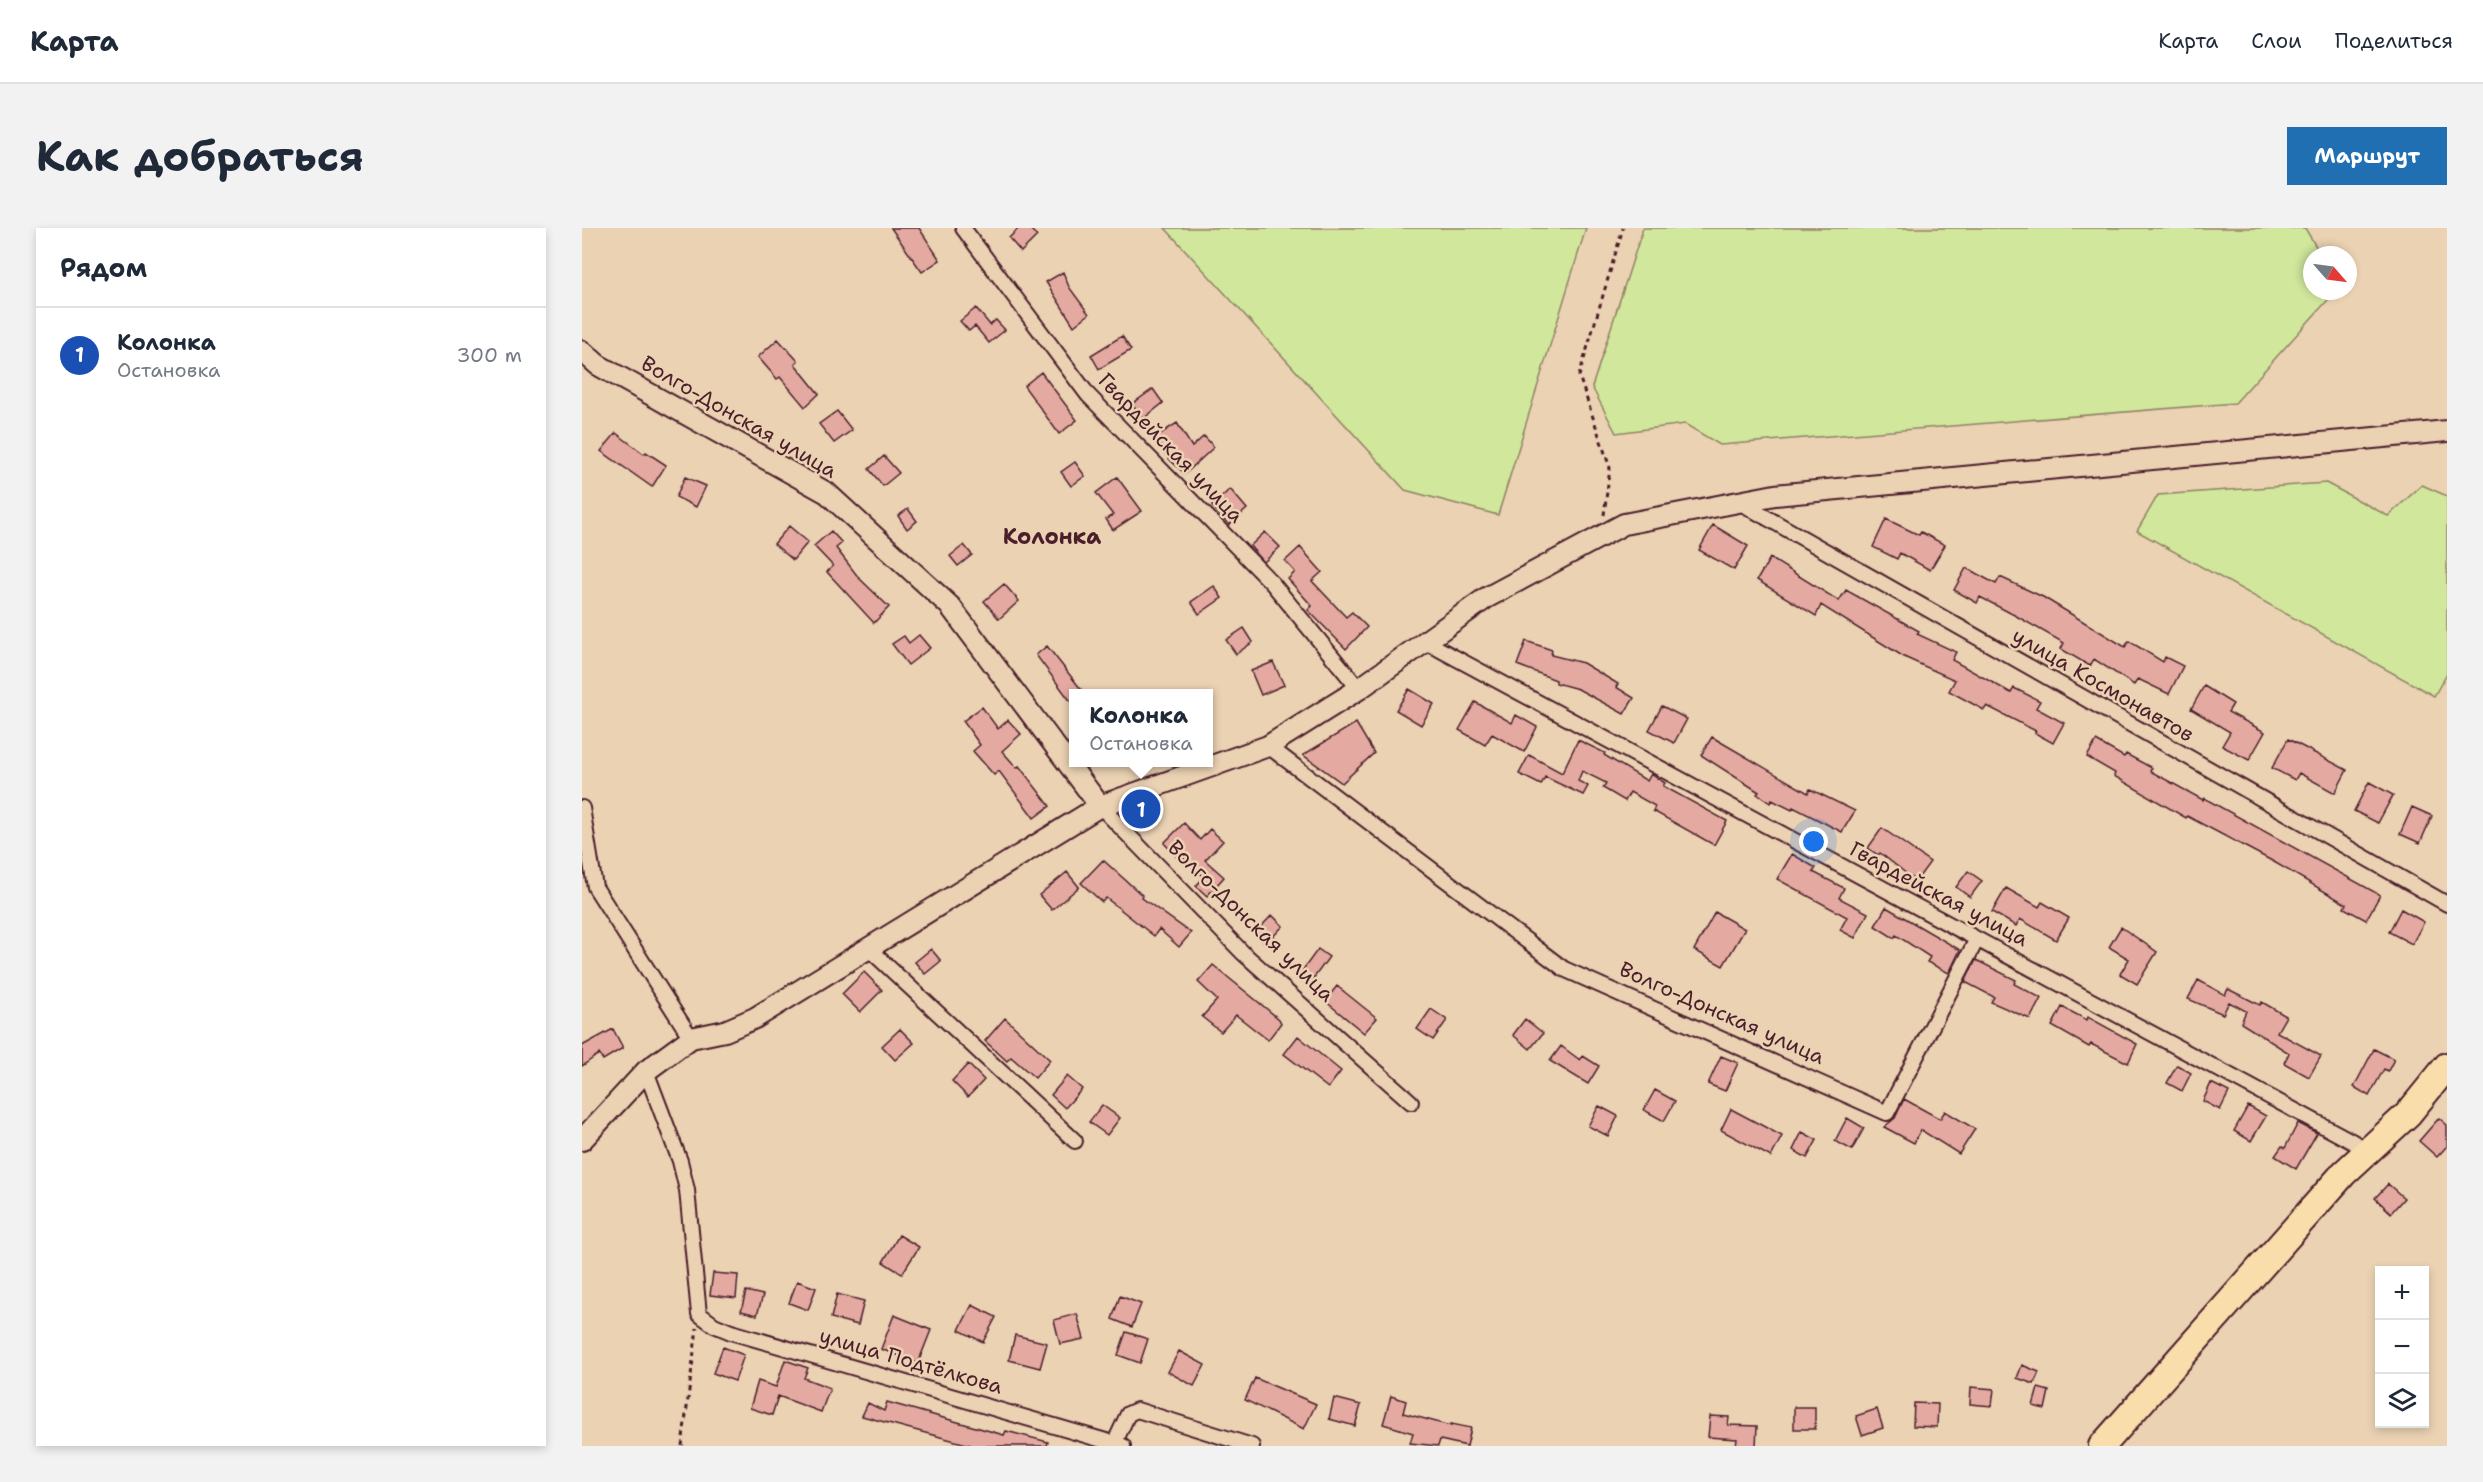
<!DOCTYPE html>
<html lang="ru">
<head>
<meta charset="utf-8">
<style>
  :root { --surface:#fff; --page:#f2f2f3; --text:#1f2937; --muted:#747a83; --line:#e0e1e3; --accent:#1f6fb2 }
  body { margin:0; font-family:"Shantell Sans",sans-serif; background:var(--page); color:var(--text) }
  .controls { position:absolute; right:18px; bottom:18px; display:grid; overflow:hidden; border-radius:0px; box-shadow:0 3px 9px #0003 }
  .controls button { width:54px; height:54px; display:grid; place-items:center; padding:0; border:0; border-bottom:2px solid var(--line); background:var(--surface); color:var(--text); font:30px sans-serif }
  .compass { position:absolute; left:1721px; top:18px; width:54px; height:54px; border-radius:50%; background:var(--surface); box-shadow:0 3px 9px #0003; rotate:118deg }
  .you { position:absolute; left:1232px; top:614px; width:21px; height:21px; margin:-15px; border:4px solid #fff; border-radius:50%; background:#1a73e8; box-shadow:0 0 0 9px #1a73e833 }
  .badge { display:grid; place-items:center; width:39px; height:39px; border-radius:50%; background:var(--accent); color:#fff; font-size:20px; font-weight:700 }
  .pin { position:absolute; translate:-50% -50%; border:3px solid #fff; box-shadow:0 2px 6px #0006 }
  .popup { position:absolute; left:487px; top:461px; width:144px; height:78px; box-sizing:border-box; display:grid; place-content:center; border-radius:0px; background:var(--surface); filter:drop-shadow(0 2px 4px #0005); font-size:20px; white-space:nowrap; color:var(--muted) }
  .popup b { font-size:22px; color:var(--text) }
  .popup::after { content:''; position:absolute; left:50%; top:100%; margin-left:-12px; border:12px solid transparent; border-top-color:var(--surface) }
  .list { margin:0; padding:0; list-style:none }
  h2 { display:flex; justify-content:space-between; align-items:center; height:78px; margin:0; padding:0 24px; font-size:26px }
  h2 small { font-size:20px; font-weight:400; color:var(--muted) }
  .list li { display:grid; grid-template-columns:39px 1fr auto; gap:18px; align-items:center; box-sizing:border-box; height:96px; padding:0 24px; border-top:2px solid var(--line) }
  .list b { display:block; font-size:22px; white-space:nowrap }
  .list p { margin:0; font-size:20px; white-space:nowrap; color:var(--muted) }
  .list em { font-size:20px; font-style:normal; color:var(--muted) }
  .icon { flex:none; width:33px; height:33px; fill:none; stroke:currentColor; stroke-width:2; stroke-linecap:round; stroke-linejoin:round }
  .map { position:relative; flex:none; width:1865px; height:1218px; overflow:hidden; border-radius:0px }
  header { display:flex; align-items:center; gap:36px; box-sizing:border-box; height:84px; padding:0 30px; background:var(--surface); border-bottom:2px solid var(--line) }
  header strong { font-size:28px }
  nav { display:flex; gap:33px; margin-inline-start:auto; font-size:21px }
  .intro { display:flex; align-items:center; justify-content:space-between; box-sizing:border-box; height:144px; padding:0 36px }
  h1 { margin:0; font-size:42px }
  .button { padding:15px 27px; border-radius:0px; background:var(--accent); color:#fff; font-size:21px; font-weight:700 }
  main { display:flex; gap:36px; padding:0 36px }
  aside { flex:1; background:var(--surface); border-radius:0px; box-shadow:0 3px 9px #0003 }
  .map>svg:first-child { display:block }
  .green { fill:#d1e79c; stroke:#8e8364; stroke-width:1.5 }
  .building { fill:#e4aaa2; stroke:#4a1f2b; stroke-width:1.5 }
  .lines { fill:none; stroke-linecap:round; stroke-linejoin:round }
  .street-casing { stroke:#4a1f2b; stroke-width:18 }
  .secondary-casing { stroke:#4a1f2b; stroke-width:24 }
  .highway-casing { stroke:#4a1f2b; stroke-width:30 }
  .path { stroke:#4a1f2b; stroke-width:3; stroke-dasharray:4.5 4.5; stroke-linecap:butt }
  .street { stroke:#ebd2b3; stroke-width:14 }
  .secondary { stroke:#ebd2b3; stroke-width:20 }
  .highway { stroke:#f9deab; stroke-width:26 }
  .labels { text-anchor:middle; stroke-width:5; stroke-linejoin:round; paint-order:stroke }
  .street-label { font-size:21px; fill:#4a1f2b; stroke:#ebd2b3 }
  .neighbourhood-label { font-size:22px; font-weight:bold; fill:#4a1f2b; stroke:#ebd2b3 }
</style>
</head>
<body>
<header>
<strong>Карта</strong>
<nav><a>Карта</a><a>Слои</a><a>Поделиться</a></nav>
</header>
<div class="intro"><h1>Как добраться</h1><a class="button">Маршрут</a></div>
<main>
<aside>
<h2>Рядом<small></small></h2>
<ul class="list">
<li><span class="badge" style="background:#1a4fb4">1</span><div><b>Колонка</b><p>Остановка</p></div><em>300 m</em></li>
</ul>
</aside>
<div class="map">
<svg width="1865" height="1218" viewBox="0 0 1865 1218">
  <rect width="100%" height="100%" fill="#ebd2b3"/>
  <filter id="ink" filterUnits="userSpaceOnUse"><feTurbulence type="fractalNoise" baseFrequency=".0167" numOctaves="2"/><feDisplacementMap in="SourceGraphic" scale="12" xChannelSelector="R" yChannelSelector="G"/><feConvolveMatrix kernelMatrix="1 2 1 2 8 2 1 2 1" color-interpolation-filters="sRGB"/></filter>
  <g filter="url(#ink)">
    <path class="green" d="M583,0H1004L916,287L823,262Z
      M1061,0H1723L1739,27H1730V63H1754L1653,175L1138,217L1103,196L1034,205L1010,159Z
      M1744,255L1806,288L1840,257L1865,268V445L1852,468L1555,303L1576,267Z"/>
    <path class="building" d="M309,0H337L358,32L340,44Z
      M437,0H447L455,8L439,24L427,10Z
      M481,44L487,59L507,86L492,98L464,54Z
      M394,80L408,97L414,92L423,102L407,115L393,98L387,103L378,93Z
      M540,108L549,122L517,141L509,127Z
      M196,111L216,133L213,136L237,166L223,179L198,149L195,151L176,129Z
      M459,144L495,192L477,206L442,158Z
      M571,161L581,175L561,191L550,176Z
      M255,183L270,202L252,215L237,196Z
      M595,195L610,219L622,208L632,219L603,246L586,230L575,212V208Z
      M34,205L62,226L64,224L84,237L70,259L19,223Z
      M302,228L317,245L301,258L287,241Z
      M493,234L503,248L489,258L479,244Z
      M103,249L124,258L114,279L94,269Z
      M535,249L560,283L531,302L524,291L531,287L514,265Z
      M648,261L665,281L647,297L630,278Z
      M326,281L335,293L325,301L316,288Z
      M1304,291L1337,307L1339,304L1363,317L1348,342L1318,325L1315,331L1291,319Z
      M1131,297L1166,318L1152,342L1117,322Z
      M207,298L226,314L211,332L192,316Z
      M249,303L260,315L254,320L277,350L307,379L292,395L245,344L251,338L232,318Z
      M683,304L698,319L682,334L668,318Z
      M382,317L390,327L376,338L368,328Z
      M718,319L740,344L730,353L764,389L770,384L785,399L764,421L726,382L730,378L706,351L713,344L703,333Z
      M1188,330L1257,373L1264,362L1337,403L1335,406L1374,424L1370,432L1429,465L1432,460L1458,473L1454,480L1482,495L1471,515L1453,505L1454,503L1405,478L1402,482L1367,463L1373,452L1322,429L1239,377L1234,388L1175,352Z
      M1384,340L1414,356L1418,349L1461,369L1543,419L1547,413L1581,434L1583,429L1601,438L1587,466L1556,451L1552,457L1512,431L1508,438L1479,421L1482,415L1436,389L1398,369L1395,375L1372,362Z
      M422,356L437,373L417,391L402,373Z
      M632,358L640,370L617,386L609,374Z
      M662,400L671,414L654,426L644,412Z
      M337,407L348,420L326,437L310,416L322,408L327,415Z
      M944,413L970,422L969,427L1001,435L1036,456L1034,459L1052,470L1042,486L996,461L974,455V452L935,437Z
      M465,418L502,465H492V478L454,427Z
      M691,434L702,457L679,467L669,443Z
      M1622,458L1651,476L1646,484L1683,504L1667,532L1640,518L1648,504L1609,481Z
      M827,461L852,476L839,497L814,482Z
      M893,474L930,495L934,487L955,499L942,524L910,506L903,517L877,502Z
      M1080,478L1105,491L1092,515L1067,502Z
      M400,479L416,501L426,492L439,506L420,523L435,540L437,538L468,578L452,590L417,543L412,547L391,523L398,517L381,493Z
      M774,495L792,525L760,555L721,527Z
      M1130,509L1226,565L1228,561L1273,583L1260,604L1211,579L1210,582L1190,572L1188,575L1175,566L1177,564L1119,527Z
      M1706,511L1765,542L1753,565L1717,545L1713,552L1690,540Z
      M996,512L1023,525L1022,527L1065,553L1069,546L1083,555L1081,558L1145,593L1132,617L1071,583L1073,578L1048,564L1043,573L1021,560L1024,555L1000,543L996,553L1006,558L1001,567L963,549L959,557L937,546L947,527L980,545Z
      M1514,513L1542,529L1544,526L1570,540L1568,543L1621,572L1622,570L1798,667L1784,692L1762,680L1764,676L1692,634L1605,588L1604,590L1532,548L1533,545L1505,529Z
      M1787,554L1811,567L1796,595L1772,583Z
      M1830,579L1850,588L1838,615L1818,606Z
      M602,595L618,612L628,601L641,613L623,632L642,649L625,668L614,658L622,649L598,626L595,629L582,615Z
      M1300,600L1348,634L1334,653L1298,625L1296,627L1286,620Z
      M1210,626L1234,640L1231,644L1262,660L1257,670L1286,685L1273,710L1258,702L1265,689L1195,651Z
      M521,632L561,668L560,670L609,705L597,719L577,701L572,708L524,670L520,674L499,655Z
      M1386,643L1400,653L1388,669L1374,659Z
      M485,644L497,659L470,682L457,667Z
      M1424,660L1457,679L1460,674L1487,690L1474,712L1438,691L1434,698L1410,684Z
      M1304,679L1378,722L1367,745L1345,734L1348,729L1314,707L1312,710L1293,698Z
      M1819,681L1842,694L1830,716L1807,704Z
      M1133,684L1163,701L1141,738L1112,722Z
      M690,687L701,698L684,716L673,705Z
      M1539,699L1575,724L1555,756L1538,746L1547,731L1527,719Z
      M349,721L359,733L343,746L333,734Z
      M736,721L747,729L731,751L720,743Z
      M1394,732L1434,752L1432,756L1459,770L1448,791L1409,774L1412,769L1383,754Z
      M631,737L697,791L699,795L686,812L654,787L639,804L620,789L635,772L616,754Z
      M282,744L300,762L278,784L260,766Z
      M1616,752L1643,767L1646,761L1678,777L1680,774L1704,788L1695,804L1739,828L1727,849L1702,835L1707,825L1659,795L1664,783L1647,774L1641,786L1606,771Z
      M755,758L795,790L782,805L743,773Z
      M1480,779L1505,792L1506,789L1555,816L1546,835L1509,816L1507,819L1470,798Z
      M849,781L865,792L851,812L835,801Z
      M423,790L468,832L453,850L429,829L425,833L403,813Z
      M943,791L961,805L948,821L931,807Z
      M31,801L41,820L21,832L17,826L0,838V818Z
      M318,801L332,815L313,832L300,818Z
      M716,808L759,843L746,860L702,826Z
      M979,818L998,832L1001,828L1017,838L1006,856L968,833Z
      M1792,821L1812,831L1806,843L1802,841L1787,868L1772,859Z
      M1139,828L1156,835L1143,863L1126,856Z
      M386,836L402,852L386,869L370,853Z
      M1595,837L1609,845L1600,863L1585,855Z
      M485,848L500,861L483,880L469,867Z
      M1629,855L1647,864L1638,882L1621,873Z
      M1073,862L1093,873L1082,893L1062,882Z
      M1322,871L1358,891L1363,883L1393,901L1377,926L1339,902L1332,915L1302,899L1313,890Z
      M520,877L538,890L525,907L507,894Z
      M1017,878L1036,888L1026,908L1006,898Z
      M1666,878L1684,888L1669,913L1652,903Z
      M1149,881L1200,908L1189,929L1139,902Z
      M1265,890L1282,900L1270,922L1253,913Z
      M1857,890L1865,897V918L1855,929L1837,913Z
      M1716,895L1735,905L1714,941L1693,928L1700,918L1703,920Z
      M1220,904L1235,912L1225,930L1211,922Z
      M1806,956L1822,970L1809,985L1793,970Z
      M317,1007L337,1019L320,1046L301,1034Z
      M131,1045L156,1047L154,1070L128,1067Z
      M215,1053L234,1060L226,1082L207,1075Z
      M164,1063L181,1067L175,1087L159,1083Z
      M255,1066L282,1073L276,1097L249,1090Z
      M538,1068L559,1076L550,1099L530,1091Z
      M390,1077L414,1089L401,1114L377,1102Z
      M495,1086L502,1111L478,1116L472,1092Z
      M312,1087L349,1102L336,1135L299,1121Z
      M544,1104L566,1111L558,1135L536,1127Z
      M433,1107L465,1115L458,1140L427,1132Z
      M141,1119L162,1127L153,1153L131,1145Z
      M597,1123L623,1137L612,1158L586,1144Z
      M203,1132L226,1140L222,1150L248,1160L239,1184L196,1168L190,1187L168,1180L176,1153L194,1159Z
      M1440,1137L1457,1144L1452,1156L1435,1150Z
      M673,1150L734,1176L722,1201L663,1172Z
      M1389,1159L1412,1161L1410,1178L1388,1176Z
      M1456,1160L1467,1163L1463,1181L1451,1178Z
      M809,1168L824,1173L821,1185L869,1198V1196L889,1200L885,1218L858,1212L856,1218L828,1215L831,1205L801,1196Z
      M752,1170L779,1177L773,1198L747,1191Z
      M305,1174L422,1207L424,1203L466,1214L465,1218H392L280,1188L286,1175L302,1183Z
      M1332,1175L1356,1176L1355,1199L1331,1198Z
      M1212,1179H1233V1201H1212Z
      M1295,1181L1301,1200L1280,1207L1274,1188Z
      M1128,1188L1147,1189L1146,1197L1175,1198L1174,1218H1154L1155,1211L1126,1209Z"/>
    <g class="lines">
      <defs>
        <path id="street" d="M381,0L506,167L690,355L777,461
          M1157,274L1865,676
          M844,414L1786,922
          M686,518L982,741L1305,885L1395,711
          M518,578L661,725L829,874
          M0,580L13,659L109,810
          M287,721L493,913
          M64,843L98,933L105,962L117,1086L132,1097L149,1104L541,1218
          M533,1214L546,1186L555,1182L670,1218"/>
        <path id="secondary" d="M0,123L16,137L245,265L368,378L518,578
          M0,912L64,843L109,810L143,803L173,790L518,578L686,518L777,461L904,370L1042,296L1193,267L1865,203"/>
        <path id="highway" d="M1520,1218L1762,945L1826,886L1865,838"/>
      </defs>
      <use href="#street" class="street-casing"/>
      <use href="#secondary" class="secondary-casing"/>
      <use href="#highway" class="highway-casing"/>
      <path class="path" d="M1022,287L1028,240L997,148L1041,0
        M100,1218L115,1100"/>
      <use href="#street" class="street"/>
      <use href="#secondary" class="secondary"/>
      <use href="#highway" class="highway"/>
    </g>
  </g>
  <g class="labels">
    <g class="street-label">
      <text transform="translate(157 189) rotate(30)" y="7">Волго-Донская улица</text>
      <text transform="translate(589 220) rotate(46)" y="7">Гвардейская улица</text>
      <text transform="translate(1521 457) rotate(30)" y="7">улица Космонавтов</text>
      <text transform="translate(1357 666) rotate(28)" y="7">Гвардейская улица</text>
      <text transform="translate(669 693) rotate(44)" y="7">Волго-Донская улица</text>
      <text transform="translate(1140 785) rotate(24)" y="7">Волго-Донская улица</text>
      <text transform="translate(329 1133) rotate(16)" y="7">улица Подтёлкова</text>
    </g>
    <g class="neighbourhood-label">
      <text x="470" y="316">Колонка</text>
    </g>
  </g>
</svg>
<div class="controls">
<button>+</button>
<button>−</button>
<button><svg class="icon" aria-label="layers" viewBox="0 0 24 24"><path d="M12 4l9 5-9 5-9-5zM3 14l9 5 9-5"/></svg></button>
</div>
<svg class="compass" viewBox="-18 -18 36 36"><path d="M0-13l5 13h-10z" fill="#e53935"/><path d="M0 13l5-13h-10z" fill="#747a83"/></svg>
<div class="you"></div>
<div class="pin badge" style="left:559px;top:581px;background:#1a4fb4">1</div>
<div class="popup"><b>Колонка</b>Остановка</div>
</div>
</main>
</body>
</html>
